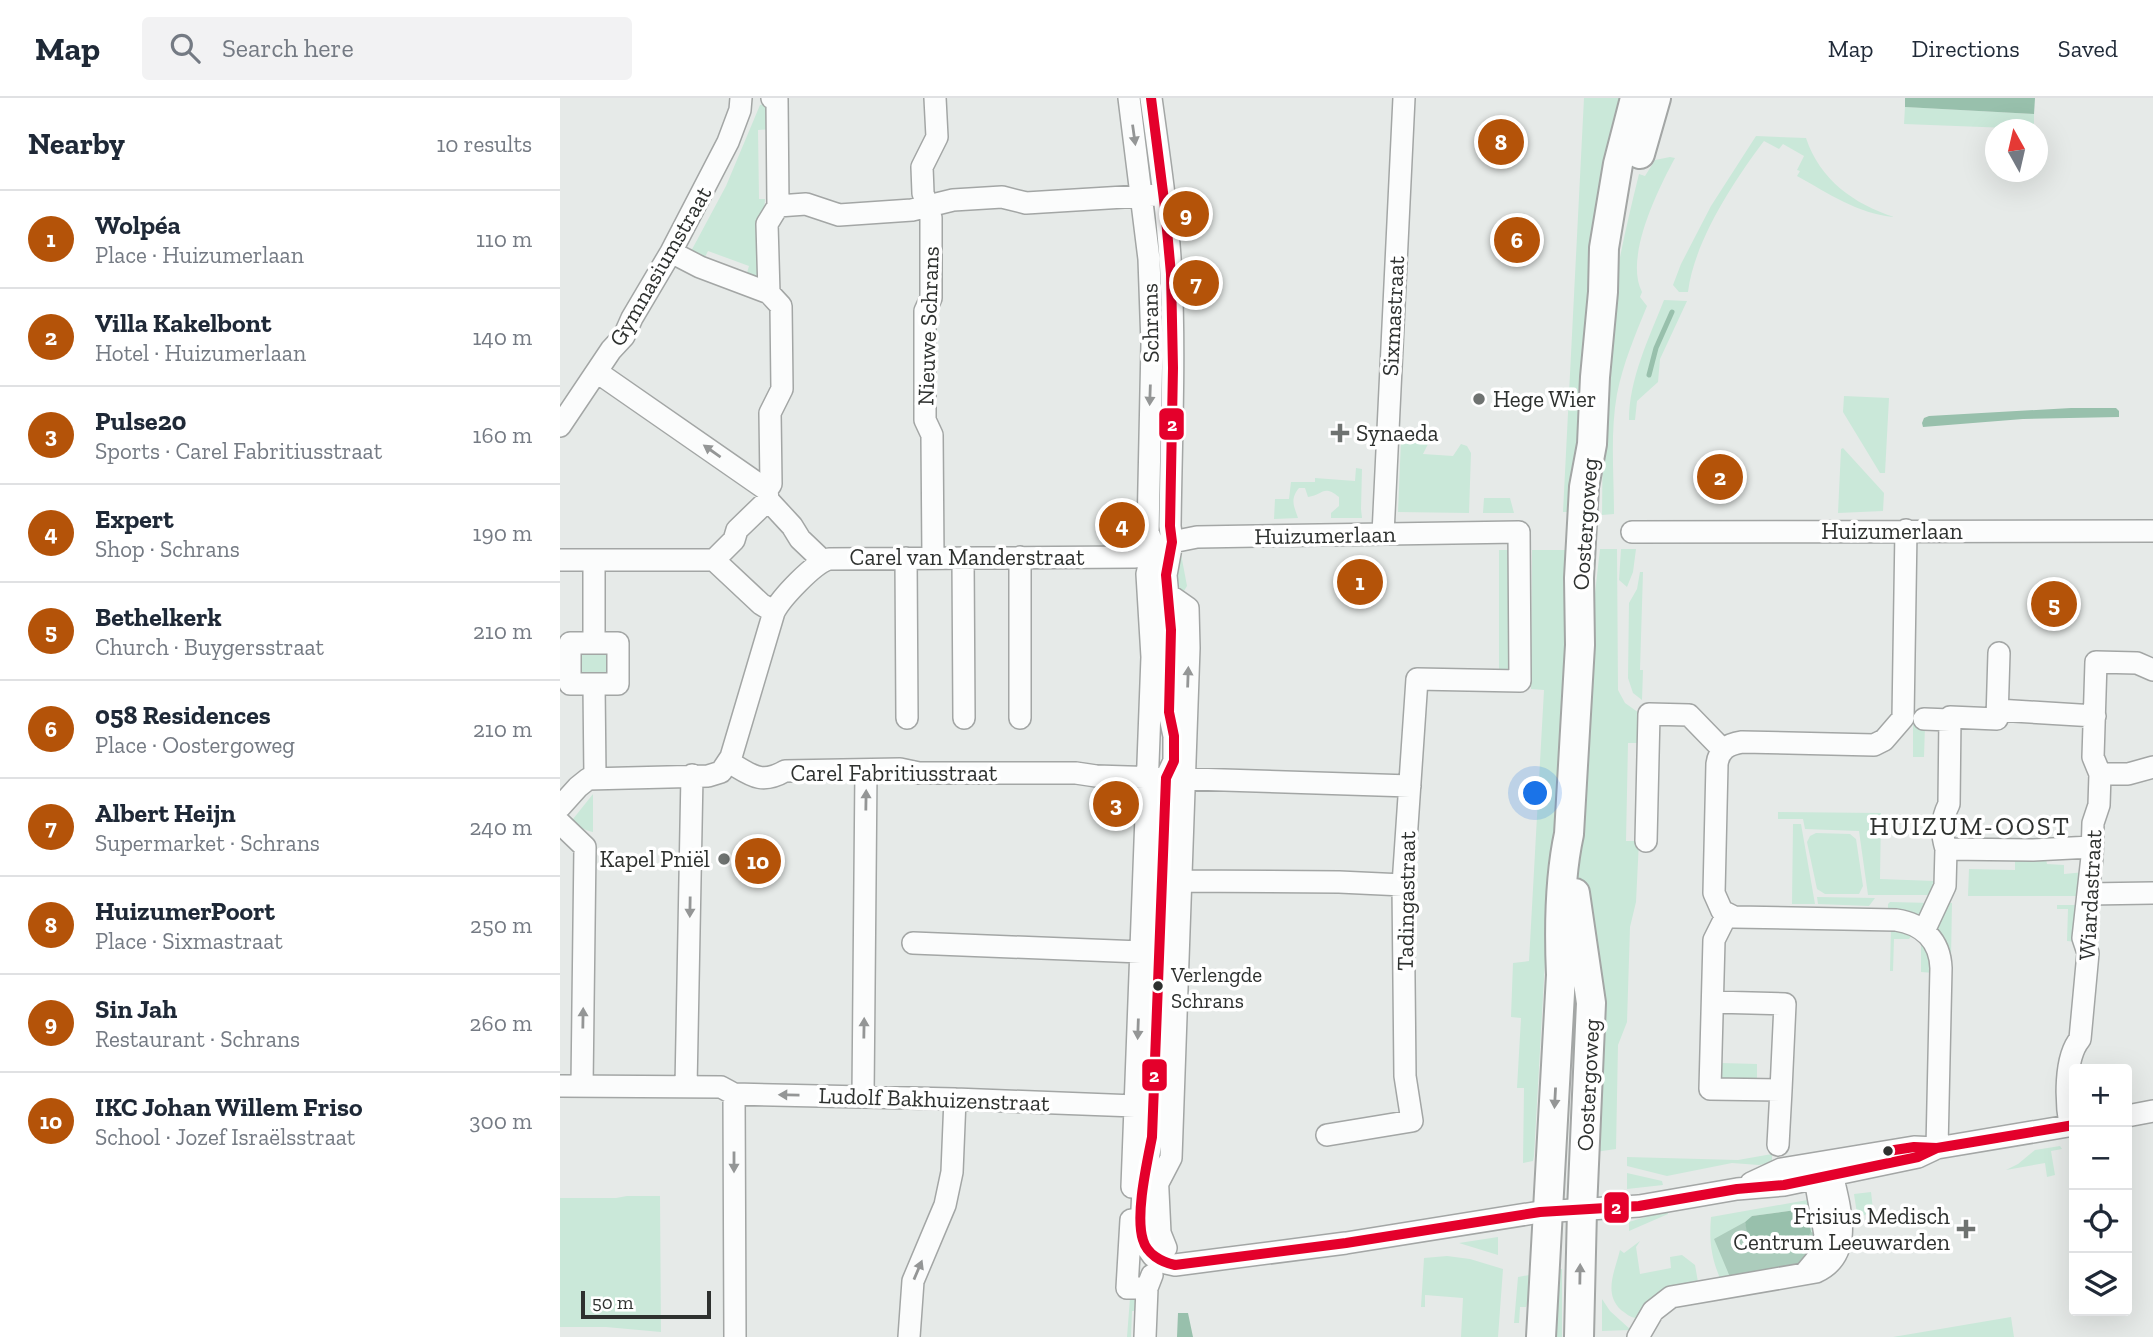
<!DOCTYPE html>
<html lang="en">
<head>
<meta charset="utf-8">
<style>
  :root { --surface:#fff; --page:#f2f2f3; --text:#1f2937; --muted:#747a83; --line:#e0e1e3; --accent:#b45309 }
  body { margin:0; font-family:"Zilla Slab",serif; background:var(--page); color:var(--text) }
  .controls { position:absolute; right:21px; bottom:21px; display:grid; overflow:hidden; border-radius:7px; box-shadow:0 7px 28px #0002 }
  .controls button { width:63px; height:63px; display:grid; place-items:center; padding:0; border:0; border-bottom:2px solid var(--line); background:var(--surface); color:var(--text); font:35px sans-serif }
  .compass { position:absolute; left:1425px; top:21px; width:63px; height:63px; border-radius:50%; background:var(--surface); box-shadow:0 7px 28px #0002; rotate:352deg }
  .scale { position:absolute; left:21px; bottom:18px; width:130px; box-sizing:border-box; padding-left:7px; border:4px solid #2e312f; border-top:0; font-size:19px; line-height:24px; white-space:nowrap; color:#2e312f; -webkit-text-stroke:5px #fff; paint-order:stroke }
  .you { position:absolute; left:976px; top:696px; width:24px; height:24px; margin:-18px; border:5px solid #fff; border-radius:50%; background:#1a73e8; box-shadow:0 0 0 10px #1a73e833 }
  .badge { display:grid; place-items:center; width:46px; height:46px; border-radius:50%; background:var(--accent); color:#fff; font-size:23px; font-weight:700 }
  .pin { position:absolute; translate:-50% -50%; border:4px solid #fff; box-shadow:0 2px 7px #0006 }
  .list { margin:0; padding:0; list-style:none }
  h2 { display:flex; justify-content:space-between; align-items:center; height:91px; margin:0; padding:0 28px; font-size:30px }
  h2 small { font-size:23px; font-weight:400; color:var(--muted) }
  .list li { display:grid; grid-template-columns:46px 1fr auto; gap:21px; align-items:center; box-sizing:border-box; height:98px; padding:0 28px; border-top:2px solid var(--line) }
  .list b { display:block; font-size:26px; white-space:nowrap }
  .list p { margin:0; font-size:23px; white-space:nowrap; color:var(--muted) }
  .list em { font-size:23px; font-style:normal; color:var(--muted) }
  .icon { flex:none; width:38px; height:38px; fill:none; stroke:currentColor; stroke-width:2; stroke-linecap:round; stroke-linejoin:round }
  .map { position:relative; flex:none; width:1593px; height:1239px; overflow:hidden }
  header { display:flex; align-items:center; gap:42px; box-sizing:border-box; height:98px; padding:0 35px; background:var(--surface); border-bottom:2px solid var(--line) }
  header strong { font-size:33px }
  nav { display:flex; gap:38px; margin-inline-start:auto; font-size:24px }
  .search { width:490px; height:63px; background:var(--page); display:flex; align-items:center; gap:18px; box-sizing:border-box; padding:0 24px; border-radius:7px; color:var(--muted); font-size:26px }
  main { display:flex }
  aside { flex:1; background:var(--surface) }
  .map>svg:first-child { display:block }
  .green { fill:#cae8d9 }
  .forest { fill:#acccbc }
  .water { fill:#98c0ac }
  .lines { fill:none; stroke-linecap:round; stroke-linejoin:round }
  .stream { stroke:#98c0ac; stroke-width:5 }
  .minor-casing { stroke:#a3a6a5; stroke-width:24 }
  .major-casing { stroke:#a3a6a5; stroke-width:32 }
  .minor { stroke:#fbfcfc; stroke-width:21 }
  .major { stroke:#fbfcfc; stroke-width:28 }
  .bus-1-casing { stroke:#fff; stroke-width:16 }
  .bus-1 { stroke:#e4002b; stroke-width:10 }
  .oneway { fill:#949696 }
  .poi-dot { fill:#6e7270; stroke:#fff; stroke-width:2.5 }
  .bus-dot { fill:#2e312f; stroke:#fff; stroke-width:2.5 }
  .labels { text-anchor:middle; stroke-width:7; stroke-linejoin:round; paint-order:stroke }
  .bus-label { font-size:21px; fill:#2e312f; stroke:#fff; text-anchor:start }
  .street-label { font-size:23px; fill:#2e312f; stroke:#fff }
  .poi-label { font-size:23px; fill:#2e312f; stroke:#fff; text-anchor:start }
  .quarter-label { font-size:26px; letter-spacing:2px; fill:#2e312f; stroke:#fff }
  .line-badge { stroke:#fff; stroke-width:2.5 }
  .badge-label { font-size:19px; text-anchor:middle; font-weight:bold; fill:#fff }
</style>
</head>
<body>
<header>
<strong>Map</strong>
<div class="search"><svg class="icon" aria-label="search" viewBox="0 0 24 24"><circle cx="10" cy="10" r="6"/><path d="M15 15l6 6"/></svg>Search here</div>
<nav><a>Map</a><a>Directions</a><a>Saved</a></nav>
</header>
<main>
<aside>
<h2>Nearby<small>10 results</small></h2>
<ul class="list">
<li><span class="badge">1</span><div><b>Wolpéa</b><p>Place · Huizumerlaan</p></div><em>110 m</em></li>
<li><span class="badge">2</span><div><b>Villa Kakelbont</b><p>Hotel · Huizumerlaan</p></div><em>140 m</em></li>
<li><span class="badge">3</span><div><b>Pulse20</b><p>Sports · Carel Fabritiusstraat</p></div><em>160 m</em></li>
<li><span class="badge">4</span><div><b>Expert</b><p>Shop · Schrans</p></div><em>190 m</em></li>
<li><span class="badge">5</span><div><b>Bethelkerk</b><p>Church · Buygersstraat</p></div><em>210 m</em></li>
<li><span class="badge">6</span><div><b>058 Residences</b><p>Place · Oostergoweg</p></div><em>210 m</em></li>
<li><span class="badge">7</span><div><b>Albert Heijn</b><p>Supermarket · Schrans</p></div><em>240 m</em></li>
<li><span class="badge">8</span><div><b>HuizumerPoort</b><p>Place · Sixmastraat</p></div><em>250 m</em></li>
<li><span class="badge">9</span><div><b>Sin Jah</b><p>Restaurant · Schrans</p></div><em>260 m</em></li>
<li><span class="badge">10</span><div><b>IKC Johan Willem Friso</b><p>School · Jozef Israëlsstraat</p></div><em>300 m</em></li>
</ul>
</aside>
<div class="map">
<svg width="1593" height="1239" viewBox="0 0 1593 1239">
  <rect width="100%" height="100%" fill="#e6eae8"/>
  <path class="green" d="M1024,0H1064L1018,414H1003Z
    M204,6L210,13L212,31L198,32L199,101H205L200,176L195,179L186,178L189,168L148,153L143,163L129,157L166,88L200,7Z
    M1345,9L1474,16V31L1344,26Z
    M1196,38L1246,40C1260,82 1294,106 1334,119C1298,116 1268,95 1237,78L1240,73L1237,72L1244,58L1223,46L1219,51L1204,43C1173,84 1134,144 1128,194H1119L1113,187L1121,166L1151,108Z
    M1110,59L1115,60C1098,91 1064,160 1082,194L1080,199L1087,208C1075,237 1063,266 1057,296C1050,335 1054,377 1054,416L1042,417C1043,349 1042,281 1051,213C1057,167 1068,121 1079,76L1085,78L1095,62Z
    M1104,202L1127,203L1100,261L1098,284L1077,303L1075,322H1069C1069,281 1089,240 1104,202Z
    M1284,298L1329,300L1325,375H1320L1283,314Z
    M841,342L869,344L863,356L893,358L901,346L907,348L911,355L909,415L838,414Z
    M1283,350L1324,395L1323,413L1278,415L1281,351Z
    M796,370L802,371L801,411L802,420H771V415L779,408V399C763,386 763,397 748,399L745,390H739C729,402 735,410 738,420L714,421L715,401H729L731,384H755V380L795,383Z
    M924,400H950L954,415H923Z
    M1040,451H1057L1058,592L1065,605L1082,617L1081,645H1068L1066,743H1079L1076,804L1070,829L1067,924L1058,947L1056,1051L1035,1054L1022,803L1017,774L1029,548Z
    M1061,451H1076L1073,474L1067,489L1059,482Z
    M939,452H954L952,568L946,574L939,572Z
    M972,452H1016L998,766L986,846L974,1058L973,1063L963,1065L964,990H957L961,920L951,919L953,865L969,863L984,592L971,591Z
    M617,453L621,456L627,488L624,493L616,489Z
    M1080,474H1083L1080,572H1083L1082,602L1073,595L1068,580L1069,505L1077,491Z
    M17,549H51L54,577L18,583Z
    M1353,627H1365L1364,659H1353Z
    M33,696V734C24,733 18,726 9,726Z
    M1218,714L1321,715L1320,781L1374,783L1373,797H1308L1299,733L1245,731L1243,721H1218Z
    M1233,726H1241L1255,806H1232Z
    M1256,735L1290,736L1296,741L1303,788L1299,796H1265L1257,791L1247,744L1250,738Z
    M1455,759L1486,761L1487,766L1504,767V776L1525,774L1523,798H1408L1409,771L1455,772Z
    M1257,799L1315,800L1309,808L1258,806Z
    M1330,804L1372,805L1363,823L1328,814V806Z
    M1384,805H1392L1391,860H1388L1372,831Z
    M1497,807H1516L1518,844L1507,843L1508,811H1497Z
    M1331,830L1354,834L1349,841H1334L1333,873H1330Z
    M1364,844L1374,875L1361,874V845Z
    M1161,965L1197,966V985L1166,984L1161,978Z
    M1500,1048L1502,1051L1491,1053L1495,1077L1487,1079L1485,1065L1446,1072L1458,1066L1475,1052Z
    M1212,1056V1065L1199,1067L1172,1065L1107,1078L1067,1068V1059L1178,1062Z
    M1067,1075L1102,1083L1103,1087L1067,1091Z
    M1311,1094L1313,1111L1298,1122L1294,1096Z
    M67,1098H100L101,1234L46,1229H0V1100H56Z
    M1253,1101L1260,1136L1251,1134L1248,1114L1243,1111L1192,1118L1185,1124L1170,1179L1160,1180C1151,1159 1149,1142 1151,1119Z
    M1108,1112V1116L1069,1133V1124Z
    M938,1139V1157L899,1145Z
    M1080,1143L1076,1149L1080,1176L1111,1170L1110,1159L1122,1157L1135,1167L1138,1184L1110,1189L1076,1220C1069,1219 1067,1216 1061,1212C1043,1195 1055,1173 1060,1152L1064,1155Z
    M887,1158L910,1161L943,1171L938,1239H901L903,1200L865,1197V1209H861L864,1160Z
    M1002,1171V1239H990L993,1172Z
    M974,1176L975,1180L966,1209H960L959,1225H954L958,1179Z
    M570,1200H577L578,1213H572L571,1239H567Z
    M1042,1201L1050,1213L1071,1232L1042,1233Z
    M1451,1219L1454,1239H1333Z"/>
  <path class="forest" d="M1185,1124L1192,1147L1246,1138L1251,1134L1260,1136L1259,1142L1242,1167L1170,1179L1154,1141Z"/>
  <path class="water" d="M1345,0H1475L1474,16L1345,9Z
    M1511,310H1556L1559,313V319L1463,321L1363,329L1362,325L1364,320L1369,318Z
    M1243,1111L1248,1114L1251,1134L1249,1137L1195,1147L1189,1145L1185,1124L1192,1118Z
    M618,1215H628L633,1239H617Z"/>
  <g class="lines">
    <path class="stream" d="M1089,277L1096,250L1112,214"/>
    <defs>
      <path id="minor" d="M569,0L589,161L592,246L588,434L599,463
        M591,0C599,58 608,117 611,176C615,260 611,344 610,428L612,444L606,477L611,532L609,614L614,638V663L606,680L592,1039L583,1090L581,1133L583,1144L593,1158L606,1165L615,1167L786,1145L980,1114L1079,1108L1177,1091L1224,1087L1358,1059L1377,1050
        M218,108L246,106L279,117L352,112L393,102L442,99L466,105L597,97
        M111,154L140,169L209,195
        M37,274L207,392
        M0,328L51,252L64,238L72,220L111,154L168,44L180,12L181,0
        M208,402L207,392L211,386L210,315L222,291L221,208L209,195L207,126L218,108L217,2L212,0
        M1346,432L1343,620L1324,642L1314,647L1182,644C1168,646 1159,652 1157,666L1154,795L1162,813L1174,819L1336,822C1363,826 1380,843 1381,870L1377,1050
        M1072,434L1593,433
        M823,436L844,0
        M460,459V620
        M346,460L347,620
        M373,460L372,337L365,322V213L371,200V120L363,95L362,69L377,39L375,0
        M403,460L404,620
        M0,462H154L201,506L214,514C221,500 254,465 269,461L575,459L612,444L637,439L959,434L960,583L857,581L843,787L845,978L852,1023L767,1037
        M34,462V545
        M154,462L174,442L177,432L208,402L232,428L240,441L262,462
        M10,545H58V586H10Z
        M34,587L35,679
        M1437,612L1535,618
        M1364,621L1390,622
        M169,664C191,677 201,687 225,673L340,671L359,675H516L536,678L850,688
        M1540,676H1568L1593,669
        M0,709L18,689L28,681L148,678L161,674L171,659L214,514
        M0,725L25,749L22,988
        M1086,743L1089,616L1129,617L1163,652
        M1386,751C1381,734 1381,722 1389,706L1390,619L1437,621L1439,555
        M608,783L779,784L843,787
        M1528,796L1593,795
        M1364,833L1385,788L1386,751L1473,752L1531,749
        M353,845L581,854
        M1153,904L1225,906L1221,992L1150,991L1154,842L1167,816
        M0,988L161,989L174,996L395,1001L575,1008
        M126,989L132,677
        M174,996L175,1239
        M303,998L306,672
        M1567,1018L1593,1013
        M1510,1027C1506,1004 1504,960 1520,941L1528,855L1523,840L1532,759L1533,725L1539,707L1540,676L1533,659L1536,564L1577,565L1593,572
        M1218,1047L1221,992
        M597,1073L600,1135L606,1150
        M598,1085L611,1060L629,550L628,510L608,496
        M1191,1085L1221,1071L1354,1049L1377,1050L1514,1027
        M572,1089L592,559L587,476L593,451
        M571,1122L567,1190H587
        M1246,1174L1261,1156L1265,1137L1253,1070
        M349,1239L353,1183L385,1107L392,1074L395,1001
        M585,1239L587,1190L592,1177
        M1078,1239L1093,1213L1111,1199L1256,1174C1298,1155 1277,1102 1270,1067"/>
      <path id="major" d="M1080,56L1096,0
        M1015,795L1031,905L1022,1112L1019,1239
        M981,1239L1001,877C999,831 999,782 1009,736L1020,547L1019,480L1024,389L1032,346L1035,279L1043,194L1044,150L1058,66L1075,0"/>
    </defs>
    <use href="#minor" class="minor-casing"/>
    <use href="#major" class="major-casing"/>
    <use href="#minor" class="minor"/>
    <use href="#major" class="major"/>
    <defs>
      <path id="bus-1" d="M591,0L605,110L611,176L613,270L610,428L612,444L606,477L611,532L609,614L614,638V663L606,680L592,1039C587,1065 575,1117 583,1142C587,1156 601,1164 615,1167L786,1145L980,1114L1079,1108L1177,1091L1224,1087L1358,1059L1377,1050
        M1328,1053L1354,1049L1377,1050L1514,1027"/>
    </defs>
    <use href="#bus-1" class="bus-1-casing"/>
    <use href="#bus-1" class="bus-1"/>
  </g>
  <defs><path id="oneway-solid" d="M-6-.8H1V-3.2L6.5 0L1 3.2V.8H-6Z" transform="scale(1.75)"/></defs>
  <g class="oneway">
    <use href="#oneway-solid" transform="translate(574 37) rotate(82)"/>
    <use href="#oneway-solid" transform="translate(590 297) rotate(92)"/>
    <use href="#oneway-solid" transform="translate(152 353) rotate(-145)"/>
    <use href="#oneway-solid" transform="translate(628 579) rotate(-88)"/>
    <use href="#oneway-solid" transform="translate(306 702) rotate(-89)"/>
    <use href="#oneway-solid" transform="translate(130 809) rotate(91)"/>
    <use href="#oneway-solid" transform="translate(23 920) rotate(-89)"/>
    <use href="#oneway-solid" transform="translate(304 930) rotate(-89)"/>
    <use href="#oneway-solid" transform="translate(578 931) rotate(92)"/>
    <use href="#oneway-solid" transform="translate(229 997) rotate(-179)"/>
    <use href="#oneway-solid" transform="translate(995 1000) rotate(93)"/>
    <use href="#oneway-solid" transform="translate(174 1064) rotate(90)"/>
    <use href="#oneway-solid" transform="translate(358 1172) rotate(-67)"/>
    <use href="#oneway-solid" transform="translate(1020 1176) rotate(-89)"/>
  </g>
  <g class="poi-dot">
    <circle cx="919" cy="301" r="7"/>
    <path d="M776.5 324.5h7v7h7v7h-7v7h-7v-7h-7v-7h7z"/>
    <circle cx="164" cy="761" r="7"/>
    <path d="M1402.5 1120.5h7v7h7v7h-7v7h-7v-7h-7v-7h7z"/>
  </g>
  <g class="bus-dot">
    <circle cx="598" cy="888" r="6"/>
    <circle cx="1328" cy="1053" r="6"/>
  </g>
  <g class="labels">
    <g class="bus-label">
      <text x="611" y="884">Verlengde<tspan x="611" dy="26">Schrans</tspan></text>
    </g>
    <g class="street-label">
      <text transform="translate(100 168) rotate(-60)" y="8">Gymnasiumstraat</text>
      <text transform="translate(833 218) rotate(-87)" y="8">Sixmastraat</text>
      <text transform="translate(590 225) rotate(-91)" y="8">Schrans</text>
      <text transform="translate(368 228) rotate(-88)" y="8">Nieuwe Schrans</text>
      <text transform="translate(1025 426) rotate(-86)" y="8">Oostergoweg</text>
      <text x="1332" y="441">Huizumerlaan</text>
      <text transform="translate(765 437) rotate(-1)" y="8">Huizumerlaan</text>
      <text x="407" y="467">Carel van Manderstraat</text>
      <text x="334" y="683">Carel Fabritiusstraat</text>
      <text transform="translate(1530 797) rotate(-87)" y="8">Wiardastraat</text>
      <text transform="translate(846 803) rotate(-89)" y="8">Tadingastraat</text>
      <text transform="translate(1028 987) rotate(-87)" y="8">Oostergoweg</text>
      <text transform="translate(374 1001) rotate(2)" y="8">Ludolf Bakhuizenstraat</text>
    </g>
    <g class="poi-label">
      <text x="933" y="309">Hege Wier</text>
      <text x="796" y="343">Synaeda</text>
      <text x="150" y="769" text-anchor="end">Kapel Pniël</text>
      <text x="1390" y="1126" text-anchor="end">Frisius Medisch<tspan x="1390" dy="26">Centrum Leeuwarden</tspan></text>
    </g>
    <g class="quarter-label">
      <text x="1410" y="737">HUIZUM-OOST</text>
    </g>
  </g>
  <g class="line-badge">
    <rect x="598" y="309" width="27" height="34" rx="7" fill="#e4002b"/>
    <rect x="581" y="960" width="27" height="34" rx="7" fill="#e4002b"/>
    <rect x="1043" y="1093" width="27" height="33" rx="7" fill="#e4002b"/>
  </g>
  <g class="badge-label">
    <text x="612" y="333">2</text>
    <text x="594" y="984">2</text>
    <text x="1056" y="1116">2</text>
  </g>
</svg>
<div class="controls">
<button>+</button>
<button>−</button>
<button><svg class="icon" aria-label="locate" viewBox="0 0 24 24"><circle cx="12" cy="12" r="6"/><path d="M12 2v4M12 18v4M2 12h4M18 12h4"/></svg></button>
<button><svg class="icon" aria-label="layers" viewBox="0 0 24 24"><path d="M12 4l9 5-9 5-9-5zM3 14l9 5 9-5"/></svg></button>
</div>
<svg class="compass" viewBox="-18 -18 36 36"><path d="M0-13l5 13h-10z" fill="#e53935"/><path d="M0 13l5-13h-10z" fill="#747a83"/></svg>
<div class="scale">50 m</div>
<div class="you"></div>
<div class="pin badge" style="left:800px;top:484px">1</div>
<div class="pin badge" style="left:1160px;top:379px">2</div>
<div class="pin badge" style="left:556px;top:706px">3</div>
<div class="pin badge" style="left:562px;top:427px">4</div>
<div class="pin badge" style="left:1494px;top:506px">5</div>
<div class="pin badge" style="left:957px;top:142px">6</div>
<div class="pin badge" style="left:636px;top:185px">7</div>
<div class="pin badge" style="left:941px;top:44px">8</div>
<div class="pin badge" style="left:626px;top:116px">9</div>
<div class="pin badge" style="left:198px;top:763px">10</div>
</div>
</main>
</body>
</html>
